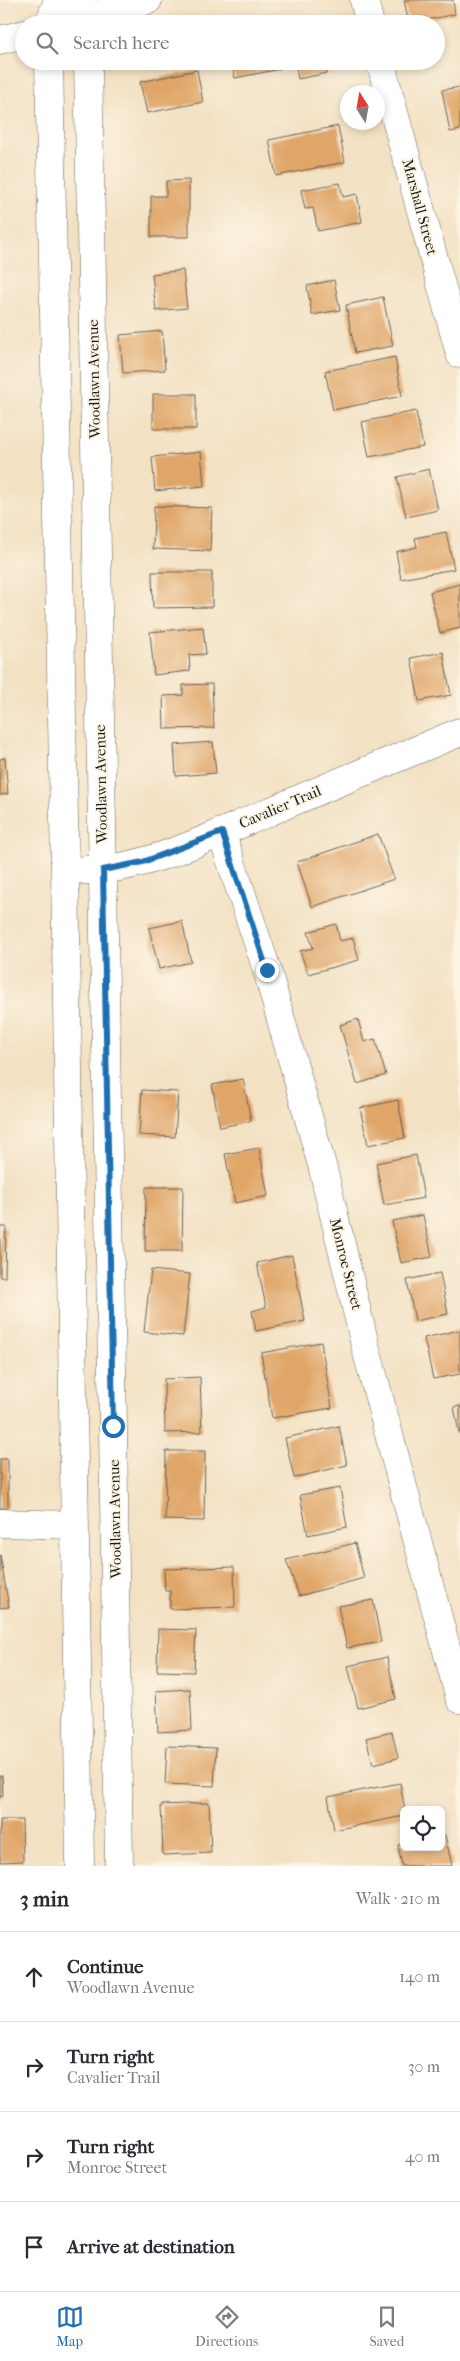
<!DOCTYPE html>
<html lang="en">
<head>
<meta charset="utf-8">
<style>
  :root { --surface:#fff; --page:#f2f2f3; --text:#2b2b33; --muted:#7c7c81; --line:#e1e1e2; --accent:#1f6fb2 }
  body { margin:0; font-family:"IM FELL French Canon",serif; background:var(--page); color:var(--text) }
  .controls { position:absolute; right:15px; bottom:15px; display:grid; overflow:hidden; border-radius:8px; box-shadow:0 2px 8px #0003 }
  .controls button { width:45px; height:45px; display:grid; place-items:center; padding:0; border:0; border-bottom:1px solid var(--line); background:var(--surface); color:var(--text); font:25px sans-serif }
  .compass { position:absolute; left:340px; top:85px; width:45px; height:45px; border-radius:50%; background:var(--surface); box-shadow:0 2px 8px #0003; rotate:349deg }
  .stop { position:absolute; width:15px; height:15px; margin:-11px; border:4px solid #1f6fb2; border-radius:50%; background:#fff }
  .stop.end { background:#1f6fb2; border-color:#fff; box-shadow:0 1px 5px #0008 }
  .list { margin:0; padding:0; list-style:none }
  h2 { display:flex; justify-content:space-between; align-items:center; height:65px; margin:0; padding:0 20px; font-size:21px }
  h2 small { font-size:16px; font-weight:400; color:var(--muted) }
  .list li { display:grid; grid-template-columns:32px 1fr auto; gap:15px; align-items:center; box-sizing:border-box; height:90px; padding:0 20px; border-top:1px solid var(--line) }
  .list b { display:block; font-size:19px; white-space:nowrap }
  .list p { margin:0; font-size:16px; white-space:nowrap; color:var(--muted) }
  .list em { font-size:16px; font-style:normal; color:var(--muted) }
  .icon { flex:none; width:28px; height:28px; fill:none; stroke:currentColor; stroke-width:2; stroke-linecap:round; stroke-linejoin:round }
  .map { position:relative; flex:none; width:460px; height:1866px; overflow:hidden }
  .search { position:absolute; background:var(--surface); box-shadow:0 2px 8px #0003; left:15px; right:15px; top:15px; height:55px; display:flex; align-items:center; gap:12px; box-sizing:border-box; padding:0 18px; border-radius:28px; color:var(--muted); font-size:19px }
  .sheet { height:425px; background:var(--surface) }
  nav { display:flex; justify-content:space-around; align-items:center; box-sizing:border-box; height:70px; border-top:1px solid var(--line); background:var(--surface); font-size:14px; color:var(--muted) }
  nav a { display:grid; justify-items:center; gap:2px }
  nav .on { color:var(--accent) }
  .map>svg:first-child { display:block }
  .building { fill:#e0a567 }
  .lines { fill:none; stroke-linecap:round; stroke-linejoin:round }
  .minor-casing { stroke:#676156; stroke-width:29 }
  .major-casing { stroke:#676156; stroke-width:29 }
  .minor { stroke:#fff; stroke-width:28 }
  .major { stroke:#fff; stroke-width:28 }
  .route { stroke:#1f6fb2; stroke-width:6 }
  .labels { text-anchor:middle; stroke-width:4; stroke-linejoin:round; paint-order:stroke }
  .street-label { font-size:15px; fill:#1c1c1c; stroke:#fcf5e5 }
</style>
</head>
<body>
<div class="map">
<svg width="460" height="1866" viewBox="0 0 460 1866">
  <rect width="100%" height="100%" fill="#fcf5e5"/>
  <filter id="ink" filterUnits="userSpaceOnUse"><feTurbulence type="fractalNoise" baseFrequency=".02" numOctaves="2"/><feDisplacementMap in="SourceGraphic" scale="10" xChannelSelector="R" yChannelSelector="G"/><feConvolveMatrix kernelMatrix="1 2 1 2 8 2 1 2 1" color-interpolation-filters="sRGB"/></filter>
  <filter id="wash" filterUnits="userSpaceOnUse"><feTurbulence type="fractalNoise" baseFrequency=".0096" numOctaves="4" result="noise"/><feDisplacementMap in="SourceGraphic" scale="20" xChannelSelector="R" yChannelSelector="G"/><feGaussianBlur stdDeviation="1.12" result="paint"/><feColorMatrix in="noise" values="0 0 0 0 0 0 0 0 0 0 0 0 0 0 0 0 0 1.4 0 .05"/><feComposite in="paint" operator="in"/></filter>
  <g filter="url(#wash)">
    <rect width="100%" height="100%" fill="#f3e1c3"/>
    <g id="blocks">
      <path class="building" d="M404,0H453L455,14L409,24Z
        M232,61H279L280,69L235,78Z
        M295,61H324L327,73L298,79Z
        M197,70L203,102L147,113L140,82Z
        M460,87V130L450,132L442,90Z
        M338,126L345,162L276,176L269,140Z
        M189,180V237H151V196H166V181Z
        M340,183L343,197L357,194L362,222L318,231L313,208L305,209L301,190Z
        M183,270L187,308L156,311L152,274Z
        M334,280L340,310L312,315L307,286Z
        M383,297L393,346L355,353L346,305Z
        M162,331L165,370L123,373L120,335Z
        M395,357L402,396L333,410L325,371Z
        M153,394H196V429H153Z
        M416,411L423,447L369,457L362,422Z
        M201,452L204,486L155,491L152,457Z
        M429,469L438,510L406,517L397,477Z
        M154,506L212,508L210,551L153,549Z
        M446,532L454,569L401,579L396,552L417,547L415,538Z
        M152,572H212V607L153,608Z
        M460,584V628L440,633L430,592Z
        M203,627L206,654L189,655L190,671L154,675L150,632Z
        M443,652L451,695L419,701L411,658Z
        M212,684L214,728L164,729L163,696L183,695V685Z
        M213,742L216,773L176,776L174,745Z
        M5,758L8,794L0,795V759Z
        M378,834L394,879L312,907L297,862Z
        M182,921L191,962L159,969L149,928Z
        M336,924L340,941L353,938L359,960L308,974L300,951L313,948L308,932Z
        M358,1019L364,1042L375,1039L386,1075L357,1084L340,1025Z
        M243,1079L251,1121L220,1127L212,1085Z
        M142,1090L178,1092L175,1137L139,1135Z
        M398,1100L405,1138L368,1145L360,1108Z
        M259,1148L268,1196L235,1203L225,1154Z
        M416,1155L424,1198L384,1205L376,1163Z
        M146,1187H183L182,1251H145Z
        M423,1215L432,1257L401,1263L392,1221Z
        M0,1227H6L5,1277H0Z
        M292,1255L305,1321L256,1331L252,1311L266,1307L257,1263Z
        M151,1270L190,1274L183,1336L144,1332Z
        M440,1273L448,1314L415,1321L407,1280Z
        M460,1330V1374L433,1379L424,1338Z
        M321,1342L332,1408L272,1418L261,1353Z
        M200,1377L202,1432L165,1433L164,1379Z
        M460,1406V1433H459L454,1407Z
        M339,1426L347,1465L294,1478L285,1438Z
        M166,1451H205L204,1521L165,1520Z
        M0,1459H8V1508H0Z
        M340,1488L347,1527L308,1535L300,1495Z
        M355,1543L364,1578L299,1596L286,1560Z
        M0,1555L9,1607L0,1608Z
        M234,1567L235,1607L170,1609V1591H165L164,1569Z
        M373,1600L381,1642L347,1648L338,1606Z
        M158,1629L196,1630L194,1672L157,1671Z
        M387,1657L396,1699L358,1708L348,1666Z
        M190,1689L192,1730L158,1732L156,1691Z
        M392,1732L398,1758L373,1764L366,1738Z
        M167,1746L216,1748L214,1786L165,1784Z
        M0,1775H2L3,1796L0,1797Z
        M400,1783L405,1810L404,1816L334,1830L328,1797Z
        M209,1803L211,1853L163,1855L161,1805Z
        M0,1820H22L23,1861L0,1862Z
        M441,1835H445L452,1866H402L398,1845L404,1844V1847H441Z"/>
    </g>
  </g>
  <g filter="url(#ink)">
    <use href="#blocks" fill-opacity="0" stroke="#676156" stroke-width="1"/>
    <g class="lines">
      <defs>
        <path id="minor" d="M80,0L87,17V24
          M364,0L370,24
          M49,24L58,0
          M49,61L65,869L80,1866
          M88,61L113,1426L119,1866
          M380,61L460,354
          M221,832L267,970L323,1169L366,1349L460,1699
          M84,870C141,872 212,836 264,814C329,786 395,759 460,732
          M0,1523L75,1525"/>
        <path id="major" d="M61,24L148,0
          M0,40L24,34"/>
      </defs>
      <use href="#minor" class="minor-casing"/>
      <use href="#major" class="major-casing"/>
      <use href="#minor" class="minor"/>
      <use href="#major" class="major"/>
    </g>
  </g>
  <g class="lines" filter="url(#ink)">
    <path class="route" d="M113,1426L103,870L143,862L222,832L267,970"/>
  </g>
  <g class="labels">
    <g class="street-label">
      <text transform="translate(420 207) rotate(75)" y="5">Marshall Street</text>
      <text transform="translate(94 379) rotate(-91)" y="5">Woodlawn Avenue</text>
      <text transform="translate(101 784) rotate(-91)" y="5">Woodlawn Avenue</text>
      <text transform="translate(280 807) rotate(-23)" y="5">Cavalier Trail</text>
      <text transform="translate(346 1264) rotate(76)" y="5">Monroe Street</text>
      <text transform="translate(115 1519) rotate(-91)" y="5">Woodlawn Avenue</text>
    </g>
  </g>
</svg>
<div class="controls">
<button><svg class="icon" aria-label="locate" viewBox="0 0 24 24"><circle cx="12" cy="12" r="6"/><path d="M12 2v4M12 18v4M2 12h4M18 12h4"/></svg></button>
</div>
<svg class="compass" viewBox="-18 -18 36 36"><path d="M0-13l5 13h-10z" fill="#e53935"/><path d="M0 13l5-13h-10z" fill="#7c7c81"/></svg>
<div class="stop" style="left:113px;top:1426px"></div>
<div class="stop end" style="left:267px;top:970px"></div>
<div class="search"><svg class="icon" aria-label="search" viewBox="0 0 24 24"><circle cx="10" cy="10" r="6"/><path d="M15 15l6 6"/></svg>Search here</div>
</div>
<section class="sheet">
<h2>3 min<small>Walk · 210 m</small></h2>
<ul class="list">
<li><svg class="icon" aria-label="ahead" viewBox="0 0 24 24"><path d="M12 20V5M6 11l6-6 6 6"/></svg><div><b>Continue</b><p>Woodlawn Avenue</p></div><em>140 m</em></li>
<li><svg class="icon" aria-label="right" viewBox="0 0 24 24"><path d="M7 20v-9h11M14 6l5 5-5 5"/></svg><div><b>Turn right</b><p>Cavalier Trail</p></div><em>30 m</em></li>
<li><svg class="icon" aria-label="right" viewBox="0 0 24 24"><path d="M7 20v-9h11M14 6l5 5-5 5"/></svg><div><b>Turn right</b><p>Monroe Street</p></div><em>40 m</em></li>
<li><svg class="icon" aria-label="arrive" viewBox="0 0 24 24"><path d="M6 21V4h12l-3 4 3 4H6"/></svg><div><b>Arrive at destination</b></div></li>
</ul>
</section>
<nav>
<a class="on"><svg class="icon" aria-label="map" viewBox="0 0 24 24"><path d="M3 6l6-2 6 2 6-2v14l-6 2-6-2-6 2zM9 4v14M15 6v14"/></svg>Map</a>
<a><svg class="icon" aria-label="directions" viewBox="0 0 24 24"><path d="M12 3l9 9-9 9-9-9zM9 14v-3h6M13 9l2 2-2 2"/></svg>Directions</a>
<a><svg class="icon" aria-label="saved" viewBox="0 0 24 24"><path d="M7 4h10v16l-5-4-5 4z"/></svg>Saved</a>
</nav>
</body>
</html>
